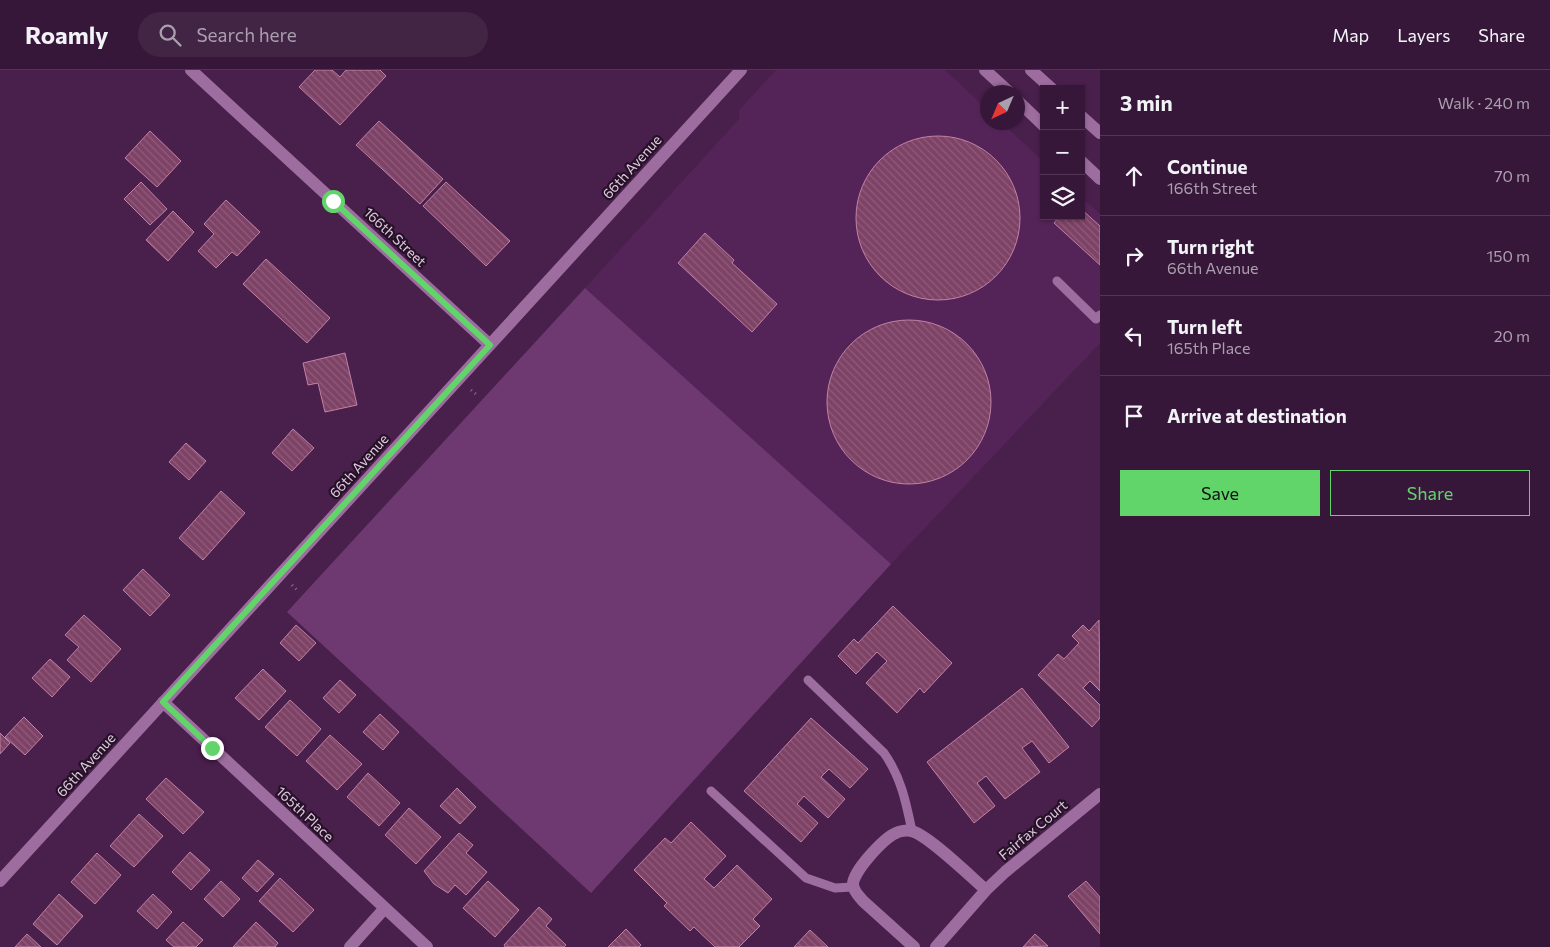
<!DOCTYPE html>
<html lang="en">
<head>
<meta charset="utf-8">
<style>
  :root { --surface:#371739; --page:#422444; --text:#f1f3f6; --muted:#aa9fae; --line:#513653; --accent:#61d56a }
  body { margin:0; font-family:Commissioner,sans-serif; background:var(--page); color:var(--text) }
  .controls { position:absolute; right:15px; top:15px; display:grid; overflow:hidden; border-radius:0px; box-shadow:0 1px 4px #0004 }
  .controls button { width:45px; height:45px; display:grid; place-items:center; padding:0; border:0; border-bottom:1px solid var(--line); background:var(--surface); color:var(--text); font:25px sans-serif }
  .compass { position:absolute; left:980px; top:15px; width:45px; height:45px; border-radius:50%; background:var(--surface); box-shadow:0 1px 4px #0004; rotate:224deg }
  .stop { position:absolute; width:15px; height:15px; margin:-11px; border:4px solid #61d56a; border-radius:50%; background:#fff }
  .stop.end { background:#61d56a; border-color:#fff; box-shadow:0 1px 5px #0008 }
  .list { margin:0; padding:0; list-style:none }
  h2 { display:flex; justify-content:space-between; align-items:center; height:65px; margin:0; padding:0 20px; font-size:21px }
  h2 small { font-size:16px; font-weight:400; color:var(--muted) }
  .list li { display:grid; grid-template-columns:32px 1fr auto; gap:15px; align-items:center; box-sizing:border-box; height:80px; padding:0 20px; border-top:1px solid var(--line) }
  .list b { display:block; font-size:19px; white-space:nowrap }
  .list p { margin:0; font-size:16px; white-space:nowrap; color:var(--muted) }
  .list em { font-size:16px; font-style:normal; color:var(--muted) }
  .actions { display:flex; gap:10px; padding:15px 20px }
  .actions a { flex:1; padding:11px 0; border:1px solid var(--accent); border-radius:0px; text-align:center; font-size:18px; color:var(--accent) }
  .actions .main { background:var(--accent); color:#111 }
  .icon { flex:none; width:28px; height:28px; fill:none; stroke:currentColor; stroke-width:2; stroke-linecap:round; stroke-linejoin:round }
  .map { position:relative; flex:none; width:1100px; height:877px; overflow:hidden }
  header { display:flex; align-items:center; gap:30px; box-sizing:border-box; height:70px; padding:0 25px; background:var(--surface); border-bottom:1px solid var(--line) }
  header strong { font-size:24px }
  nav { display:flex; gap:28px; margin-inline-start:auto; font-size:18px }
  .search { width:350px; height:45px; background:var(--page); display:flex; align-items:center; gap:12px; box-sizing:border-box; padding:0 18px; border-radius:28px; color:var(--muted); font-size:19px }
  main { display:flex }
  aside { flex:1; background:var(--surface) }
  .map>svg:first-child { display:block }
  .built { fill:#542458 }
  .green { fill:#6e3971 }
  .building { fill:url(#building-back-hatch); stroke:#c281a5 }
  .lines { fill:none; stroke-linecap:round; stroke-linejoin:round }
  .path { stroke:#8e6c90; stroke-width:3; stroke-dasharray:1 4; stroke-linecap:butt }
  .lane { stroke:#9d6d9f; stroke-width:9 }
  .street { stroke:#9d6d9f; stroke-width:12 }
  .secondary { stroke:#9d6d9f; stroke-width:12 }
  .route { stroke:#61d56a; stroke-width:6 }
  .labels { text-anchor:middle; stroke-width:4.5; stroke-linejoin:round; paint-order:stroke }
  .street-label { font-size:14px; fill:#e2c8e3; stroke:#251226 }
</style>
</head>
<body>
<header>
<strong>Roamly</strong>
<div class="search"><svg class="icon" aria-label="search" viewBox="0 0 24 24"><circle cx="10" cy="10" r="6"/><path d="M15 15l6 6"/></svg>Search here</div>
<nav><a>Map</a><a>Layers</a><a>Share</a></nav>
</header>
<main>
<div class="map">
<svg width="1100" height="877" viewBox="0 0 1100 877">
  <defs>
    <pattern id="building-back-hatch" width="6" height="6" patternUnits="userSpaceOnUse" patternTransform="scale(1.25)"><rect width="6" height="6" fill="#7d4265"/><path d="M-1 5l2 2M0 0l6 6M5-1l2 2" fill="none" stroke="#8f5c7b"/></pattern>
  </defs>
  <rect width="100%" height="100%" fill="#491f4c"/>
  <path class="built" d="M776,0H945L987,39L988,52L1002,53L1044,92V146H1081V127L1100,144V273L891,494L585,218L739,49V40Z"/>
  <path class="green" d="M585,218L891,494L591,823L287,542Z"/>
  <path class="building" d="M315,0H332L340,7L346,0H380L386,6L340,55L299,17Z
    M379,51L443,109L420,134L356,75Z
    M150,61L181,91L157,117L125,88Z
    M856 148a82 82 0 1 1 164 0a82 82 0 1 1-164 0Z
    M141,112L167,139L150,155L124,129Z
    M446,112L510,171L486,196L423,136Z
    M226,130L260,162L237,186L232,182L216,198L198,181L214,164L204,154Z
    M1081,139L1100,156V195L1054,153L1060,146H1081Z
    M173,141L194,162L168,191L146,170Z
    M705,163L734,190L732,193L777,234L752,262L678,193Z
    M266,189L330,248L307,273L243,214Z
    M827 332a82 82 0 1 1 164 0a82 82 0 1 1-164 0Z
    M345,283L357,335L325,342L318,313L308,315L303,293Z
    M293,359L314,378L292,401L272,383Z
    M186,373L206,391L189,410L169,392Z
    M221,421L245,443L203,490L179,468Z
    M143,499L170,525L150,546L123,520Z
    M893,536L952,593L924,623L920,618L897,643L866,613L887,591L877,582L856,604L838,586L854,569L858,573Z
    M84,545L121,579L91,612L67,590L79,577L65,565Z
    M1099,550L1100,621L1090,611L1083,618L1100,635V648L1092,657L1038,605L1058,584L1064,589L1079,573L1072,566L1083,555L1089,561Z
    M296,555L316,573L299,591L280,573Z
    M50,589L70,607L52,627L32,608Z
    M263,599L286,621L259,650L235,628Z
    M340,610L356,625L339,643L323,628Z
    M1022,618L1069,677L1049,693L1032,671L1022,678L1040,702L1005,729L986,706L977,713L995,736L974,753L927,692Z
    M290,630L321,659L297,686L265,657Z
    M380,644L399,662L383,680L363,662Z
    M24,647L43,666L25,685L5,667Z
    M811,648L868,699L850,718L829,699L821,707L845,729L828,748L804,726L797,734L818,753L801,772L744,721Z
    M0,663L10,673L0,684Z
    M330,665L362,694L337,720L306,691Z
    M368,703L400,733L379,756L347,727Z
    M166,708L204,742L183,764L146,729Z
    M457,718L476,737L460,754L440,736Z
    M409,738L441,767L416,794L385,765Z
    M139,744L163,766L134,797L110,776Z
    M691,752L726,786L704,809L714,818L737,795L772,829L753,849L760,856L739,877H715L694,857L690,861L664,836L667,833L634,800L665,768L671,773Z
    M459,763L473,775L466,783L487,802L466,825L455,815L448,823L434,814L424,801Z
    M190,782L210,800L191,820L172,802Z
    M97,783L121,805L95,834L71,812Z
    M258,790L274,804L257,822L242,808Z
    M280,808L314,840L293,862L259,831Z
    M221,811L240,829L223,847L204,829Z
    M488,811L519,840L495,867L463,838Z
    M1086,811L1100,827V864L1068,826Z
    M59,824L83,846L57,875L33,854Z
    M153,824L172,842L157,859L137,841Z
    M539,837L552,849L546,856L566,875L564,877H505L504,875Z
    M183,852L203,870L196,877H174L166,870Z
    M256,852L278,873L275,877H233Z
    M626,859L641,875L639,877H608Z
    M810,860L828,877H794Z
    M27,864L41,877H15Z
    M1035,864L1048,876L1023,877Z"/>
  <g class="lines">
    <path class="path" d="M471,320L478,326
      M292,515L299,522"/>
    <path class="lane" d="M1057,211L1096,249L1100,245
      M808,610L884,683C901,707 906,732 912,761
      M711,721L806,808L835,818L853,817"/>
    <path class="street" d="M191,0L490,275
      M163,632L427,877
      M0,811L741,0
      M350,877L385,838
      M914,877L863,831C859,826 854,822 853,815C852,802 884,768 896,763C899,761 907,760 911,761C926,763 972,808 986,820
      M936,877L986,820L1005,802L1100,724"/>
    <path class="secondary" d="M985,0L1009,22
      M1031,0L1052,19
      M1018,31L1044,56
      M1081,46L1100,63
      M1081,91L1100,109"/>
  </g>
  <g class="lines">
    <path class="route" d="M212,678L163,632L490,275L333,131"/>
  </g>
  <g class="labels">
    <g class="street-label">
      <text transform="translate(632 97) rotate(-48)" y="5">66th Avenue</text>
      <text transform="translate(395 167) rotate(43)" y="5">166th Street</text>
      <text transform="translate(359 396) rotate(-48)" y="5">66th Avenue</text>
      <text transform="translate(86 695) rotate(-48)" y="5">66th Avenue</text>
      <text transform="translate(305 744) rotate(43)" y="5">165th Place</text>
      <text transform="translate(1033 760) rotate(-40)" y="5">Fairfax Court</text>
    </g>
  </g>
</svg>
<div class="controls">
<button>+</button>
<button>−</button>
<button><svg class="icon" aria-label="layers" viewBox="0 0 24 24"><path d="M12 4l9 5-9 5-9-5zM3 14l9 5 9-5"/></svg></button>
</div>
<svg class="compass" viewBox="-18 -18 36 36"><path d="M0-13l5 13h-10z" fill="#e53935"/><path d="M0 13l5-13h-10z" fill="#aa9fae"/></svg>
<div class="stop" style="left:333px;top:131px"></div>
<div class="stop end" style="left:212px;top:678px"></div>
</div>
<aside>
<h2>3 min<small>Walk · 240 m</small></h2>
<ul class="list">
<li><svg class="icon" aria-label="ahead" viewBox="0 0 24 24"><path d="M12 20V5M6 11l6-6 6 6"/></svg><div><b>Continue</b><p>166th Street</p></div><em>70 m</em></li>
<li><svg class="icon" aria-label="right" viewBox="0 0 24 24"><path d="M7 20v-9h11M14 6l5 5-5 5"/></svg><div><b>Turn right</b><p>66th Avenue</p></div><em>150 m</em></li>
<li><svg class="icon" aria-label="left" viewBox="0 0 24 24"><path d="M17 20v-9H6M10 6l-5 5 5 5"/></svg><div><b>Turn left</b><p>165th Place</p></div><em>20 m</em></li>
<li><svg class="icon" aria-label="arrive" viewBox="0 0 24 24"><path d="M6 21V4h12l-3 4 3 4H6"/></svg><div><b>Arrive at destination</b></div></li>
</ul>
<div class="actions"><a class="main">Save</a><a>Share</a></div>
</aside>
</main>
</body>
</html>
